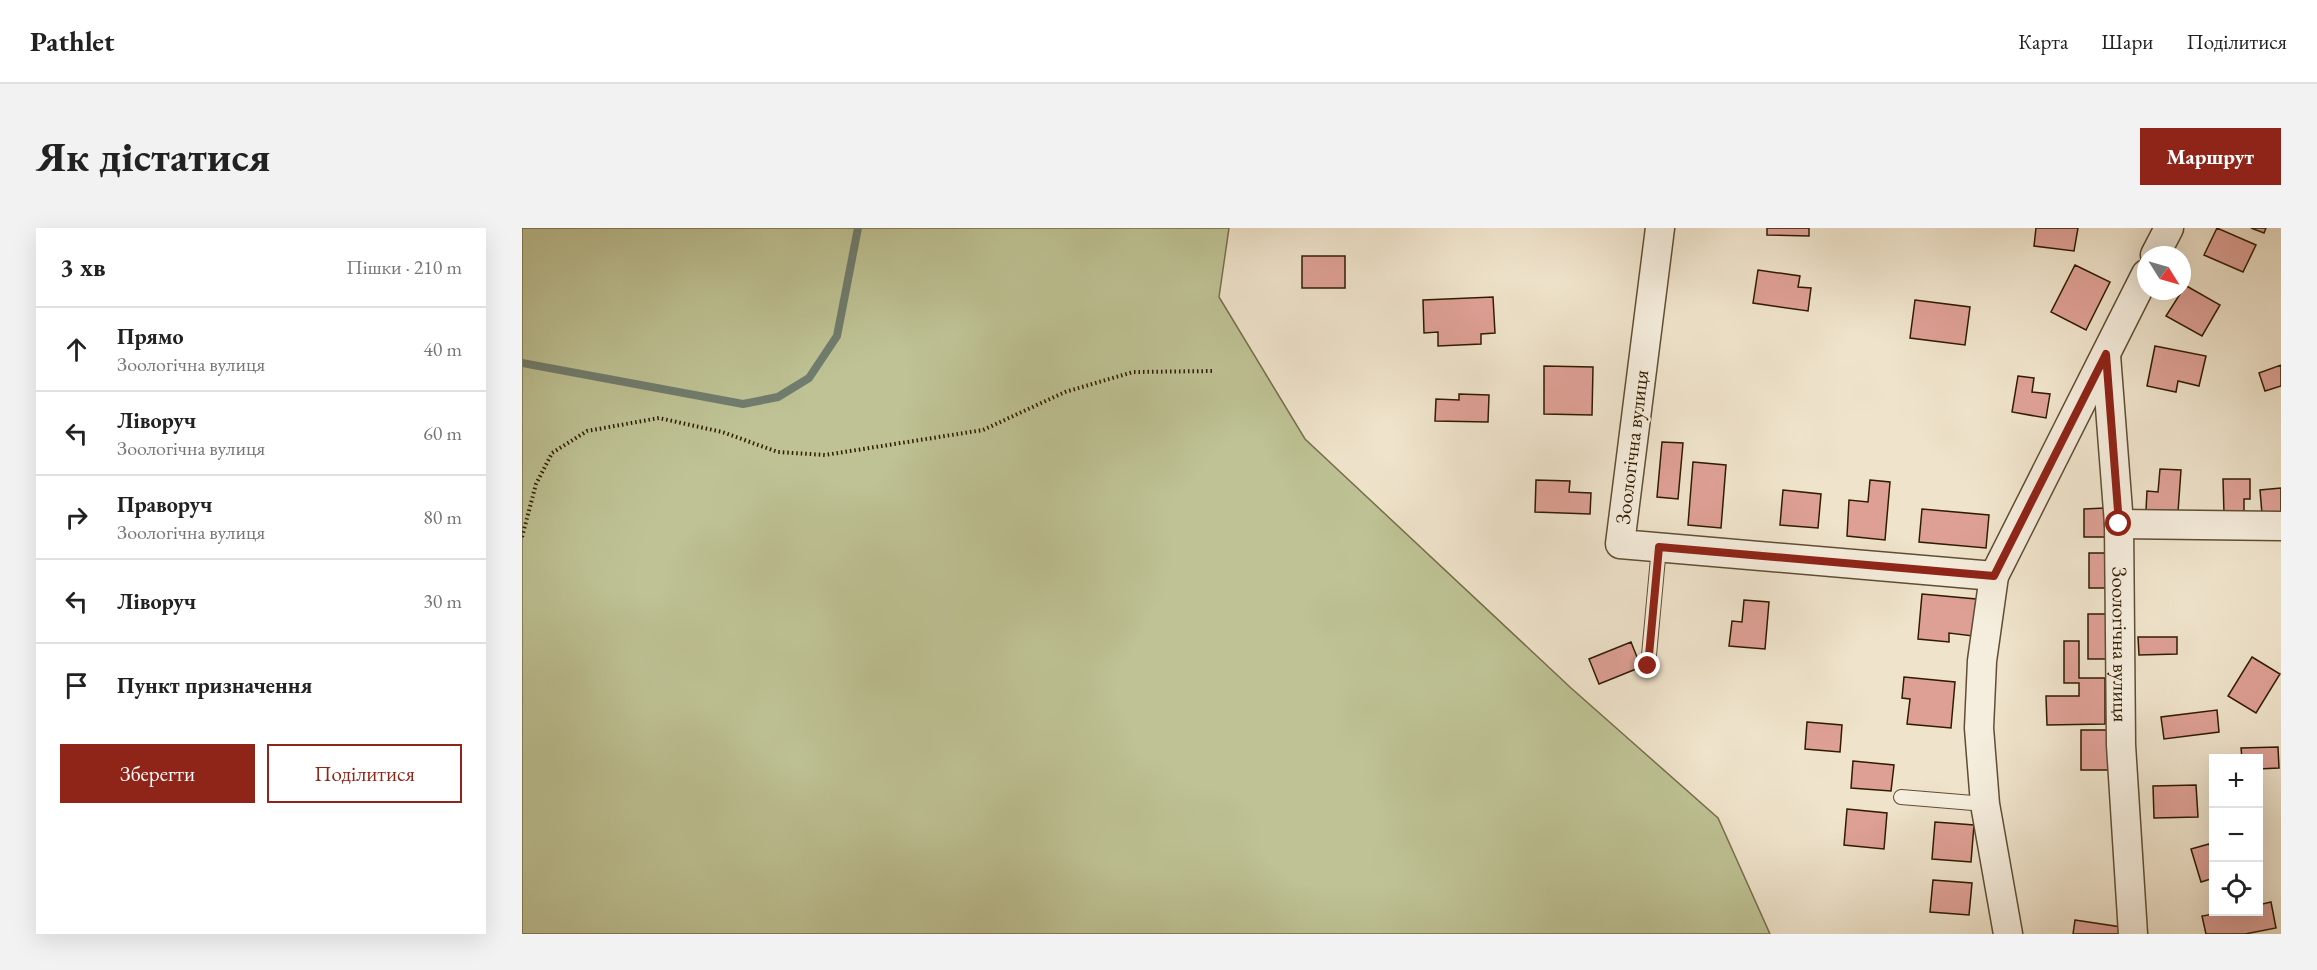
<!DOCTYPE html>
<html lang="uk">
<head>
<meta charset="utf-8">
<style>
  :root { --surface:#fff; --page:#f2f2f2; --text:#222; --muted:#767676; --line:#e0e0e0; --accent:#8f2418 }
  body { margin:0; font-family:"EB Garamond",serif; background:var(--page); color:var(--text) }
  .controls { position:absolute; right:18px; bottom:18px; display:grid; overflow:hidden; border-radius:0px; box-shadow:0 6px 24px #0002 }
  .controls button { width:54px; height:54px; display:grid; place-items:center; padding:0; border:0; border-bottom:2px solid var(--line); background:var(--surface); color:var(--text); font:30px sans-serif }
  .compass { position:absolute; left:1615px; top:18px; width:54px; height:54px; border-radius:50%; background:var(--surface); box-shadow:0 6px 24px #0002; rotate:127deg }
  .stop { position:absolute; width:18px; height:18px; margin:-14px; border:4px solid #8f2418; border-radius:50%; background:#fff }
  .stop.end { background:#8f2418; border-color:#fff; box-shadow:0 2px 6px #0008 }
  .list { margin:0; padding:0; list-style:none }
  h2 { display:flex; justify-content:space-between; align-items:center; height:78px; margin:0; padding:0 24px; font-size:26px }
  h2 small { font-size:20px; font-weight:400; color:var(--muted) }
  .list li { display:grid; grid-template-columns:39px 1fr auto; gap:18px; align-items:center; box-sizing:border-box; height:84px; padding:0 24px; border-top:2px solid var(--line) }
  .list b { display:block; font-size:22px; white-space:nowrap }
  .list p { margin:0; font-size:20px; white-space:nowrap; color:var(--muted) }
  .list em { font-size:20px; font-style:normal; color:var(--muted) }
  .actions { display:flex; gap:12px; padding:18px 24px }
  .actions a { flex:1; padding:14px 0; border:2px solid var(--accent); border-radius:0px; text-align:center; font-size:21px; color:var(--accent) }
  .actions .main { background:var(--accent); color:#fff }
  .icon { flex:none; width:33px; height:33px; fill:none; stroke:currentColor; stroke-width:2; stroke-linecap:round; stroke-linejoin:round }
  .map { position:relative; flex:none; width:1759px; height:706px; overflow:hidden; border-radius:0px }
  header { display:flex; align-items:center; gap:36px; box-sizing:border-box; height:84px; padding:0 30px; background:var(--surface); border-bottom:2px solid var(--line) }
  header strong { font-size:28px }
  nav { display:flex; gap:33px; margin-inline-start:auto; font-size:21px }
  .intro { display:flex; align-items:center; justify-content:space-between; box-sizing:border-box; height:144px; padding:0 36px }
  h1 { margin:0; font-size:42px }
  .button { padding:15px 27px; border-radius:0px; background:var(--accent); color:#fff; font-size:21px; font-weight:700 }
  main { display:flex; gap:36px; padding:0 36px }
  aside { flex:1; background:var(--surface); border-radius:0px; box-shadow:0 6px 24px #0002 }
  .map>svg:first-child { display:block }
  .green { fill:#bec294; stroke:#776f4a; stroke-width:1.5 }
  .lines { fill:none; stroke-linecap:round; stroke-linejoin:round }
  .stream { stroke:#707d6e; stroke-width:8 }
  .building { fill:#dea095; stroke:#301c00; stroke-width:1.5 }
  .service-casing { stroke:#604e33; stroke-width:16 }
  .minor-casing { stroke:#604e33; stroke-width:31 }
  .path { stroke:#301c00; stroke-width:4; stroke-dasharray:1.5 3; stroke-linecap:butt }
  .service { stroke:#f5eddd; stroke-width:14 }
  .minor { stroke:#f5eddd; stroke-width:28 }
  .route { stroke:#8f2418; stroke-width:8 }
  .labels { text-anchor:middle; stroke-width:5; stroke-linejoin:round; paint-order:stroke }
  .street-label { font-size:21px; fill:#301c00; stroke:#f5eddd }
</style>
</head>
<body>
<header>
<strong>Pathlet</strong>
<nav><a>Карта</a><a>Шари</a><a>Поділитися</a></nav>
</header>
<div class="intro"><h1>Як дістатися</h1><a class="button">Маршрут</a></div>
<main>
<aside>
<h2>3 хв<small>Пішки · 210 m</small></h2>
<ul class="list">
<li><svg class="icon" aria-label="ahead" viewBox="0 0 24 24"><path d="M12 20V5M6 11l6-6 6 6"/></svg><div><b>Прямо</b><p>Зоологічна вулиця</p></div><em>40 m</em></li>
<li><svg class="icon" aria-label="left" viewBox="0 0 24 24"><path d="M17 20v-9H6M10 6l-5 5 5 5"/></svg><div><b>Ліворуч</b><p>Зоологічна вулиця</p></div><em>60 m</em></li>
<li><svg class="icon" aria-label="right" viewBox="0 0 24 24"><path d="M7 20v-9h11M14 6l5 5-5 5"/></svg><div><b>Праворуч</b><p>Зоологічна вулиця</p></div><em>80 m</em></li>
<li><svg class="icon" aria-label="left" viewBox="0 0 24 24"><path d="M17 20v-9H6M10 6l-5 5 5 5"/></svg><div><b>Ліворуч</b></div><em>30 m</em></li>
<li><svg class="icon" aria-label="arrive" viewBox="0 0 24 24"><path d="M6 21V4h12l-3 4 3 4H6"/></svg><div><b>Пункт призначення</b></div></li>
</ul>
<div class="actions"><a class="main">Зберегти</a><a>Поділитися</a></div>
</aside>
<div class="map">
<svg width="1759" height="706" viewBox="0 0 1759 706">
  <rect width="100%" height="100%" fill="#efe3cb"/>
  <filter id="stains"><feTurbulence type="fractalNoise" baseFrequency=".00333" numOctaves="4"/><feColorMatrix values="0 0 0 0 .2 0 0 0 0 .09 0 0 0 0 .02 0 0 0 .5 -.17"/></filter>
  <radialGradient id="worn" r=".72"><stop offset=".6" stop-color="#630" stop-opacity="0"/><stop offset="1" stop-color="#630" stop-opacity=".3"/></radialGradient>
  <path class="green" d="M0,0H707L697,69L783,211L1049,460L1196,590L1248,706H0Z"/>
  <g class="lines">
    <path class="stream" d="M0,135L221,176L256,169L287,150L315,108L336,0"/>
  </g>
  <path class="building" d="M1245,0H1287V8L1245,7Z
    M1514,0H1556L1552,23L1512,18Z
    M1695,0L1734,17L1721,44L1682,27Z
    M1729,0H1744L1742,5Z
    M780,28H823V60H780Z
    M1553,37L1588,54L1564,102L1529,84Z
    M1236,42L1278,48L1276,59L1289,60L1286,83L1231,75Z
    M1661,56L1698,77L1680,108L1644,88L1660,63Z
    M971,69L973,105L959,106V116L916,118V104L902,105L901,72Z
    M1393,72L1448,79L1443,117L1388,110Z
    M1633,118L1684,128L1677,158L1656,153L1654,164L1625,158Z
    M1759,137V158L1743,163L1737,145Z
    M1022,138L1071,139L1070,187L1022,186Z
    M1496,148L1512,150L1510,164L1528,166L1524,190L1490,184Z
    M937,166L967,167L966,194L913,193L914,171L937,172Z
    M1140,214L1161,215L1156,271L1135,269Z
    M1171,234L1204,237L1199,300L1166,297Z
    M1638,241L1659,242L1656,284L1624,282L1625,263L1636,264Z
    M1701,251H1728V271H1722V286H1702Z
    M1014,252L1048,253L1047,264L1069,265L1068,286L1013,284Z
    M1348,252L1368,254L1363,312L1325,308L1327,272L1346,274Z
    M1759,260V284L1740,286L1738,262Z
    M1261,262L1299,266L1296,300L1258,297Z
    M1583,280V309H1562V281Z
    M1400,281L1467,287L1464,320L1397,314Z
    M1567,325H1586L1587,360H1567Z
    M1400,366L1454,371L1451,408L1427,405V414L1396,411Z
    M1222,372L1247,374L1243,421L1207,418L1210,393L1220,394Z
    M1566,386H1587L1588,431H1566Z
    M1616,409H1655V426L1617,427Z
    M1542,413H1557V450H1583V496L1525,497L1524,468H1557V455H1542Z
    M1109,414L1119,439L1077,456L1067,431Z
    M1730,429L1758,446L1734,485L1706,468Z
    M1382,449L1433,454L1429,500L1385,496L1388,471L1380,470Z
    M1695,482L1697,504L1642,511L1639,489Z
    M1285,494L1320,497L1318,524L1283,521Z
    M1559,502H1586V542H1559Z
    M1756,519L1757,540L1736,541V530H1720L1719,520Z
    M1331,533L1372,537L1369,563L1329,560Z
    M1674,557L1676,589L1632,590L1631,558Z
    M1325,581L1365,585L1362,621L1322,617Z
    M1413,594L1452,597L1449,634L1410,631Z
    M1687,616L1692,630V650L1679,654L1669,621Z
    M1411,652L1450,655L1447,687L1408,684Z
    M1749,674L1754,700L1723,706H1684L1680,688L1704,684H1736V677Z
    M1553,692L1599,699L1598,706H1551Z"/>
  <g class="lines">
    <defs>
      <path id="service" d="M1126,438L1137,319
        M1379,569L1463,576"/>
      <g id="minor">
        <path d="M1138,0L1098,316L1472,348"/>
        <path d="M1633,27L1647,0"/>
        <path id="s1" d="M1584,127L1597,296L1599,517L1611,706"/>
        <path d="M1597,296L1759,298"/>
        <path d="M1486,706L1463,576L1457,500L1460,433L1472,348L1624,46"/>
      </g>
    </defs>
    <use href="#service" class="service-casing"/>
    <use href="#minor" class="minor-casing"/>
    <path class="path" d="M0,309L14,256L30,225L65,203L137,190L200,204L256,224L303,227L461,202L543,164L611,144L692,143"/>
    <use href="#service" class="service"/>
    <use href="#minor" class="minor"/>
  </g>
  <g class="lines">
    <path class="route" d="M1126,438L1137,319L1472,348L1584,126L1597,296"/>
  </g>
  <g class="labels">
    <g class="street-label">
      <text transform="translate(1110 219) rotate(-83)" y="7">Зоологічна вулиця</text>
      <text dy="7" stroke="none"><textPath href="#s1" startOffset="290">Зоологічна вулиця</textPath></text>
    </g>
  </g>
  <rect width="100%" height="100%" filter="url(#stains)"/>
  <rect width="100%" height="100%" fill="url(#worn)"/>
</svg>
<div class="controls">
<button>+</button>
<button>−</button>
<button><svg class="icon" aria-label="locate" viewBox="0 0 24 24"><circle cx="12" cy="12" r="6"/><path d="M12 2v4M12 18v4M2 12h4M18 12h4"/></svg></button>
</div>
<svg class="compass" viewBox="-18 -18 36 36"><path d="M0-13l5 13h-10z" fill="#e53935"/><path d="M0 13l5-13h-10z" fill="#767676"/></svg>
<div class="stop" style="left:1597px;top:296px"></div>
<div class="stop end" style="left:1126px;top:438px"></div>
</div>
</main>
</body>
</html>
